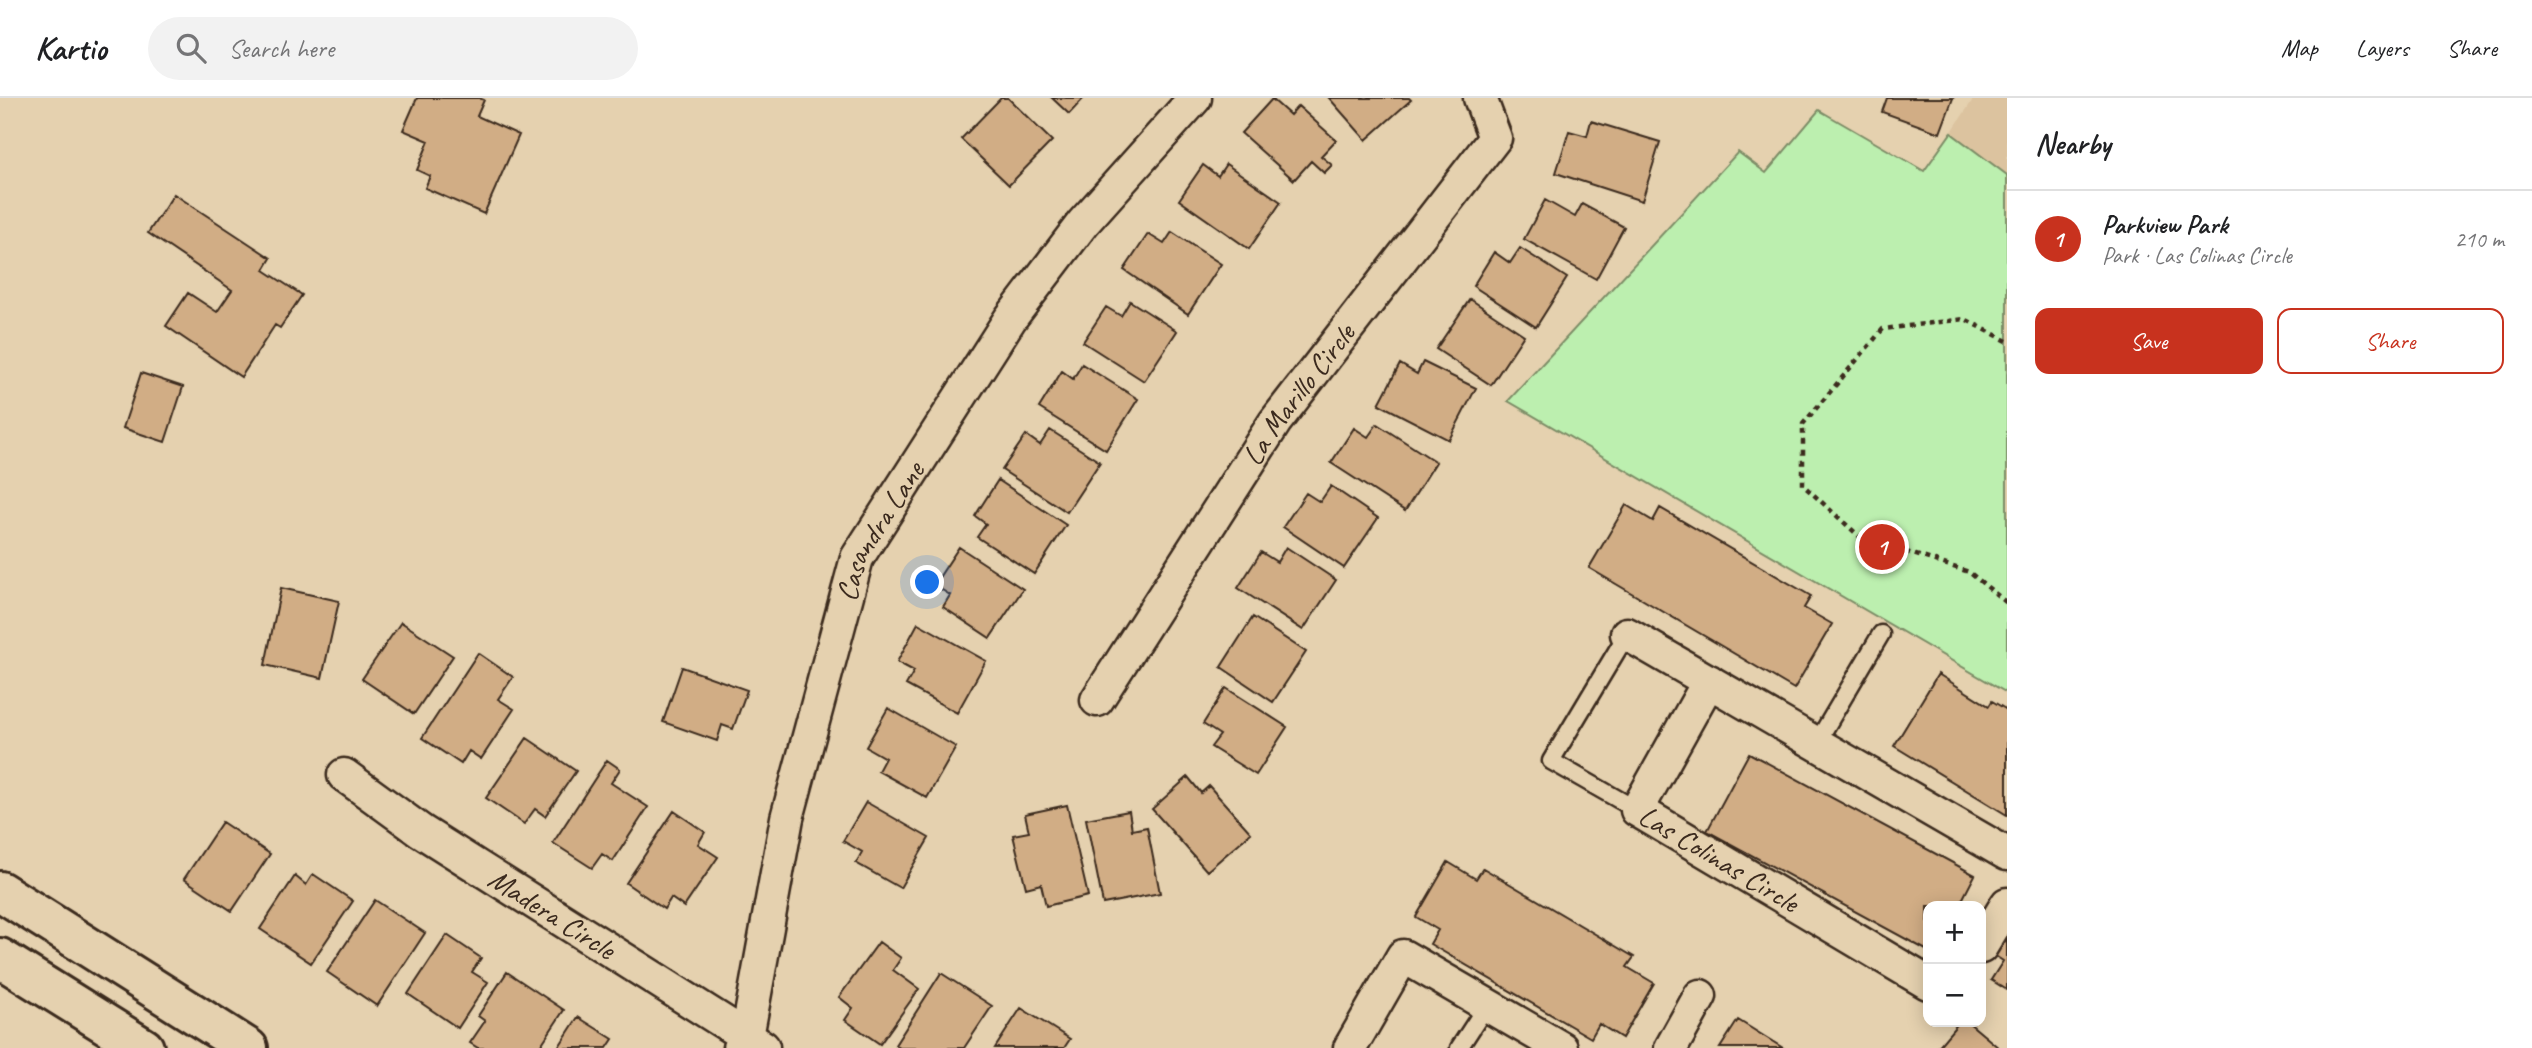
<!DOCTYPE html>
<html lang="en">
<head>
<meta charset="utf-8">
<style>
  :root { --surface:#fff; --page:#f2f2f2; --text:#202124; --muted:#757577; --line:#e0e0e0; --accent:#c8321e }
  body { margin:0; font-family:Caveat,sans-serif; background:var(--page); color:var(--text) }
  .controls { position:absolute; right:21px; bottom:21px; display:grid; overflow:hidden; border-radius:14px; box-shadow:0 4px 18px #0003 }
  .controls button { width:63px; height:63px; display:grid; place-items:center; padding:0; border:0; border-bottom:2px solid var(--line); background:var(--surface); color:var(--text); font:35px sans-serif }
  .you { position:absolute; left:928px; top:485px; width:24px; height:24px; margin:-18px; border:5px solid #fff; border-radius:50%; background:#1a73e8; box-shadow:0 0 0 10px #1a73e833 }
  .badge { display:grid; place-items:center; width:46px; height:46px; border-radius:50%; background:var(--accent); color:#fff; font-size:23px; font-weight:700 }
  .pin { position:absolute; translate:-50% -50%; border:4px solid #fff; box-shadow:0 2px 7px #0006 }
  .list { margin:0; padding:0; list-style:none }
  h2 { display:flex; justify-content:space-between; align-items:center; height:91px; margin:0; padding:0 28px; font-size:30px }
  h2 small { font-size:23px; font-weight:400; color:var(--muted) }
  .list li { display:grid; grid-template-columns:46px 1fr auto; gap:21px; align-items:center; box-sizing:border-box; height:98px; padding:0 28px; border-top:2px solid var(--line) }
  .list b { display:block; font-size:26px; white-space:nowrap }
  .list p { margin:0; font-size:23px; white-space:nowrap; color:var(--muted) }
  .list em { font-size:23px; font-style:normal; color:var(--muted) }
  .actions { display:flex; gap:14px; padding:21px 28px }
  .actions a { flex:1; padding:16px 0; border:2px solid var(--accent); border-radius:14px; text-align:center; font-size:24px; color:var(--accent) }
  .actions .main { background:var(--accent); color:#fff }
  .icon { flex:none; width:38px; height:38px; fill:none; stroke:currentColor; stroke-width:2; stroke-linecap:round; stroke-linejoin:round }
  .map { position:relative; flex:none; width:2007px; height:950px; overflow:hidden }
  header { display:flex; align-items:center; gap:42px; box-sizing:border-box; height:98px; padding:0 35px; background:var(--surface); border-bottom:2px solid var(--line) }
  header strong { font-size:33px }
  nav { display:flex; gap:38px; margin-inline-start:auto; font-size:24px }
  .search { width:490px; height:63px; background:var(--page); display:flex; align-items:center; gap:18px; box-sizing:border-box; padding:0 24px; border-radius:38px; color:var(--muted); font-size:26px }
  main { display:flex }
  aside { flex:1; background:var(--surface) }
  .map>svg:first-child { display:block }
  .built { fill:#dcc39f }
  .green { fill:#bcefaf; stroke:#7c8c66; stroke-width:2 }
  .building { fill:#d1ad85; stroke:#3b2a1e; stroke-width:2 }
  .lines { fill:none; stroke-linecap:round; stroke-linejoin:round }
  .service-casing { stroke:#3b2a1e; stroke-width:21 }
  .minor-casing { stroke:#3b2a1e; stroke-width:37 }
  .primary-casing { stroke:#3b2a1e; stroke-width:44 }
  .path { stroke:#3b2a1e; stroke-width:4.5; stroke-dasharray:5 5; stroke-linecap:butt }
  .service { stroke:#e5d1af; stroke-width:16 }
  .minor { stroke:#e5d1af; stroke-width:32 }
  .primary { stroke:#e5d1af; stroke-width:38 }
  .labels { text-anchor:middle; stroke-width:5; stroke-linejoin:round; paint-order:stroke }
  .street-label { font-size:30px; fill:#3b2a1e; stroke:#e5d1af }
</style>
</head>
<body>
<header>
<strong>Kartio</strong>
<div class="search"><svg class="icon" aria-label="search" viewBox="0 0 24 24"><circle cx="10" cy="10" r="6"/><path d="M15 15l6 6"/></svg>Search here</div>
<nav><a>Map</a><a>Layers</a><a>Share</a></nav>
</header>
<main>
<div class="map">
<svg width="2007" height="950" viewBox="0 0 2007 950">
  <rect width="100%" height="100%" fill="#e5d1af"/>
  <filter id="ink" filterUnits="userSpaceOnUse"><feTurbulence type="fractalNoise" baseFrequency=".0143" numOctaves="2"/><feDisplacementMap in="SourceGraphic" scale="14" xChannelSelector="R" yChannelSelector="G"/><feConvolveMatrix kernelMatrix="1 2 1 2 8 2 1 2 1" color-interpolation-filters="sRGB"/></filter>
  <g filter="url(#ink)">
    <path class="built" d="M1974,0H2007V77L1951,35Z"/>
    <path class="green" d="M1819,12L1924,73L1951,35L2007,77V595L1508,303L1738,54L1766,75Z"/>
    <path class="building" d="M417,0H479L484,2L477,18L519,37L484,116L425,90L430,78L417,72L429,43L403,32Z
      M1001,0H1008L1052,43L1009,87L961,41Z
      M1052,0H1084L1069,16Z
      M1329,0H1409L1411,2L1366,42Z
      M1887,0H1953L1940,35L1882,14Z
      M1272,1L1290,17L1298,8L1336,42L1321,58L1332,67L1324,75L1311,63L1294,82L1241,35Z
      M1591,23L1660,44L1642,103L1556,75L1569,33L1587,38Z
      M1226,66L1281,104L1249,151L1179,102L1203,67L1218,78Z
      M174,96L271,160L264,172L302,197L280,230L275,227L241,279L166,228L188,195L217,214L232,192L148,135Z
      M1545,102L1575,119L1582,106L1624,129L1596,181L1524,141Z
      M1172,134L1221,166L1188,216L1124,172L1148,136L1164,146Z
      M1520,150L1567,180L1536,229L1473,188L1494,154L1510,165Z
      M1470,201L1524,237L1491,287L1436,251Z
      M1130,203L1177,233L1144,283L1083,244L1106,209L1121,218Z
      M1423,264L1476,290L1449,342L1379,306L1400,266L1417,276Z
      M1082,266L1138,301L1106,352L1039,310L1062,273L1073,281Z
      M141,275L183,289L165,344L123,330Z
      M1377,326L1436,364L1405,413L1331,365L1354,330L1368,339Z
      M1050,332L1100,364L1067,414L1002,372L1026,337L1040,347Z
      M998,382L1066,427L1034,476L977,439L986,426L975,418Z
      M1331,388L1378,420L1344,470L1283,429L1306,395L1320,404Z
      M1626,407L1653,423L1660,410L1811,498L1804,510L1832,526L1794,591L1589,470Z
      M959,449L1023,491L990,540L943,509L950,497L934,487Z
      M1286,449L1336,482L1303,532L1238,490L1261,454L1277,464Z
      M281,490L339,503L322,580L265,567Z
      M1253,519L1306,554L1273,604L1221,569Z
      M401,524L453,558L414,616L362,581Z
      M918,525L986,563L957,615L906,587L914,573L897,564Z
      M478,555L513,579L498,601L514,611L481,661L469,653L461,666L422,640Z
      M682,569L747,592L733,631L722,627L717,643L663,624Z
      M1938,576L1989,608L1992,603L2007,612V717L1894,648Z
      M1226,590L1287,629L1256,677L1211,649L1220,637L1203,626Z
      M888,610L956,649L927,700L878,673L885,660L866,649Z
      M527,640L576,673L545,718L535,711L524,726L486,700Z
      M1749,655L1975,777L1959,808H1928V853L1707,733Z
      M607,662L620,671L611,685L648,709L613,763L602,756L592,770L553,745Z
      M1188,679L1201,695L1209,688L1251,735L1207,773L1152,711Z
      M866,704L929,740L900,790L856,765L862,754L843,743Z
      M1067,707L1088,798L1046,808L1041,786L1026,790L1013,737L1029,734L1025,716Z
      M674,713L705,734L698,746L718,759L684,809L671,800L664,811L626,785Z
      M1129,713L1132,732L1147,729L1160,795L1103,806L1086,721Z
      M222,724L270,756L232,813L184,781Z
      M1448,764L1476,781L1483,770L1634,859L1627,869L1654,885L1622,940L1599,926L1591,940L1430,846L1438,832L1416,819Z
      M313,776L353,803L311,865L260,831L295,778L306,787Z
      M375,802L425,835L377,908L327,874Z
      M2007,832V892L1991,882L2003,863L1986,852Z
      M447,837L481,860L472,874L488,884L458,930L408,896Z
      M879,844L901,860L893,872L919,891L880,946L845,922L853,910L839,899Z
      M507,874L564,912L539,950H478L470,945L485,923L478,918Z
      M941,875L992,908L964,950H900L895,947Z
      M1021,910L1070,941L1064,950H995Z
      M578,919L613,941L607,950H558Z
      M1738,922L1783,950H1720Z
      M1959,924H1968L1999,950H1937Z"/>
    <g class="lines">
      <defs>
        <path id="service" d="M1627,536L1551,663L1637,712
          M1816,646L1881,536
          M1459,950L1487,907"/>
        <g id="minor">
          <path d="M1627,536L2007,756"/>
          <path id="s1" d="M1709,583L1637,712L1928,885"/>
          <path id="s2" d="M1097,602L1275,324L1495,40L1480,0"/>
          <path id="s3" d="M344,677L421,733L763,949"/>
          <path d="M1981,849L2007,806"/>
          <path id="s4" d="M739,950L747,939L787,720L857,460L1010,221L1083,125L1195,0"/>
          <path d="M1350,950L1403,858L1561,950"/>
          <path d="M1671,950L1700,898"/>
        </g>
        <path id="primary" d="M0,793L248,950
          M0,860L144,950"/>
      </defs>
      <use href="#service" class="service-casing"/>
      <use href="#minor" class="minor-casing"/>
      <use href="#primary" class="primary-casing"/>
      <path class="path" d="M2007,243L1965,221L1883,231L1803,326V387L1860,439L1969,474L2007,505"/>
      <use href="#service" class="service"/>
      <use href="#minor" class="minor"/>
      <use href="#primary" class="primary"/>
    </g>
  </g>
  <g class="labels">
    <g class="street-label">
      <text dy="10" stroke="none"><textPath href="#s2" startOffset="366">La Marillo Circle</textPath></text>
      <text dy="10" stroke="none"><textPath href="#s4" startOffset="539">Casandra Lane</textPath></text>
      <text dy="10" stroke="none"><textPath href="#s1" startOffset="243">Las Colinas Circle</textPath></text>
      <text dy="10" stroke="none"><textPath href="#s3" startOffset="250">Madera Circle</textPath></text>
    </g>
  </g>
</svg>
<div class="controls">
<button>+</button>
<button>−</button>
</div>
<div class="you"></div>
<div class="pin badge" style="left:1882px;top:449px">1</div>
</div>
<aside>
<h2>Nearby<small></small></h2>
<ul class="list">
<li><span class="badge">1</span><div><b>Parkview Park</b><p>Park · Las Colinas Circle</p></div><em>210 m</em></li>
</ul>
<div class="actions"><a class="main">Save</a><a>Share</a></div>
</aside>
</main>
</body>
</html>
